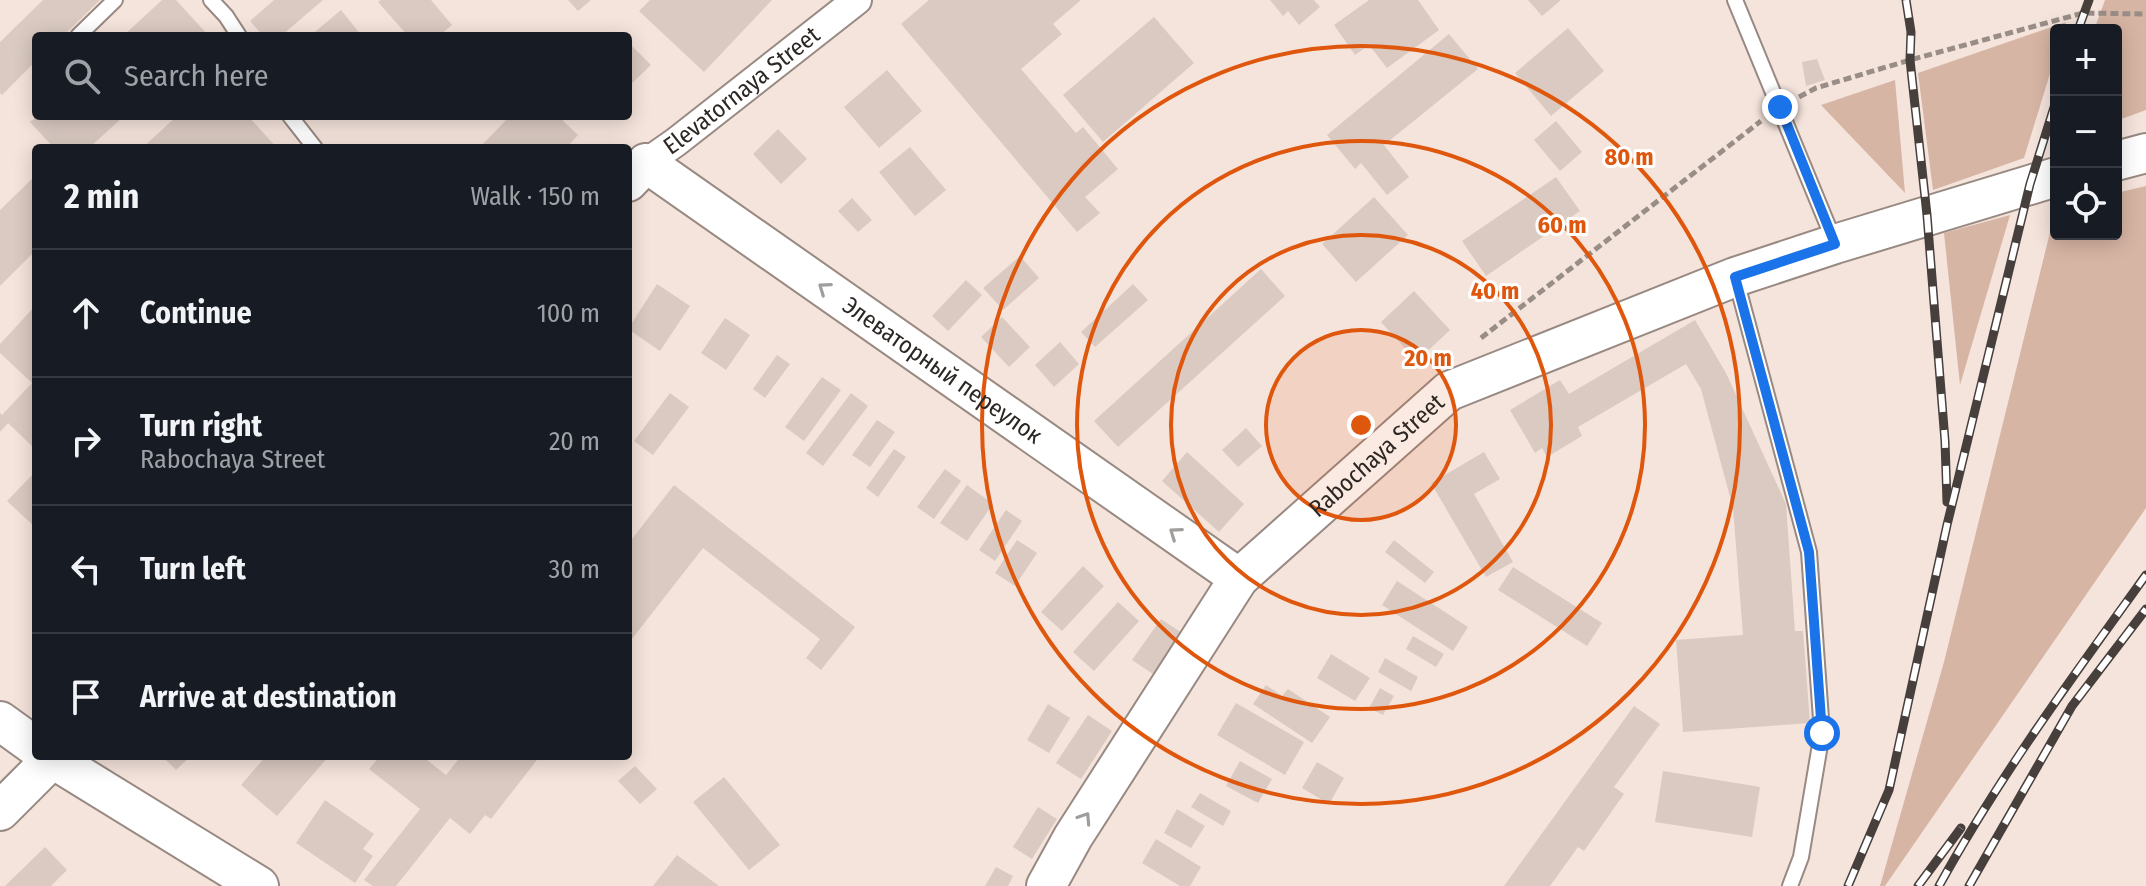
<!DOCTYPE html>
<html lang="en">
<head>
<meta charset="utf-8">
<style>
  :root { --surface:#171b24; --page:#242831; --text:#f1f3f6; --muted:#9ea1a6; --line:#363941 }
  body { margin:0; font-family:"Fira Sans Condensed",sans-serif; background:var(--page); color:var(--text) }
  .controls { position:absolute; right:24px; top:24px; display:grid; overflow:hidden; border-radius:8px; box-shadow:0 4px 20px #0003 }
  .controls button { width:72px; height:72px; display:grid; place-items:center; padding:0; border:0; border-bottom:2px solid var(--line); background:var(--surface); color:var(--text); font:40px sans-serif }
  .stop { position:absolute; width:24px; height:24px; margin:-18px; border:6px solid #1a73e8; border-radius:50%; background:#fff }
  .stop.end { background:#1a73e8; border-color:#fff; box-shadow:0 2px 8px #0008 }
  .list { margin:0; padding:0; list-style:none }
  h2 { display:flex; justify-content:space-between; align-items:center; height:104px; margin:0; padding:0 32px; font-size:34px }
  h2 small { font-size:26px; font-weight:400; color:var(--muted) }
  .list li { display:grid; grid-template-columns:52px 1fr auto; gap:24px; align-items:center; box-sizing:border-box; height:128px; padding:0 32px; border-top:2px solid var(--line) }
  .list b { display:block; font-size:30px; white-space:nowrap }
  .list p { margin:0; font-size:26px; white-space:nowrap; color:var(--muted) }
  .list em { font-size:26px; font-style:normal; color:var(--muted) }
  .icon { flex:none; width:44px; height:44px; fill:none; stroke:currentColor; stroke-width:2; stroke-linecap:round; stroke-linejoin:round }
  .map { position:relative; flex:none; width:2146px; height:886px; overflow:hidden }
  .search { position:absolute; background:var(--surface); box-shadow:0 4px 20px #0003; left:32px; top:32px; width:600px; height:88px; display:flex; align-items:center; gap:20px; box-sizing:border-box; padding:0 28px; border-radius:8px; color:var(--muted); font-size:30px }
  .panel { position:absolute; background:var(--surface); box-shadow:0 4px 20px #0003; left:32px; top:144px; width:600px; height:616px; border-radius:8px }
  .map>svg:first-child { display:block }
  .green { fill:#d7b5a4 }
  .building { fill:#dacac2 }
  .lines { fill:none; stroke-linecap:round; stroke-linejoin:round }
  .lane-casing { stroke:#988982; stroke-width:18 }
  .street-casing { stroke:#988982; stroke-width:32 }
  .secondary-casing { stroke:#988982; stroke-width:42 }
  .path { stroke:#998d87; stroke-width:5; stroke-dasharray:8 4; stroke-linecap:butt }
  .lane { stroke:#fff; stroke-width:14 }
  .street { stroke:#fff; stroke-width:28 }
  .secondary { stroke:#fff; stroke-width:38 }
  .rail-casing { stroke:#463f3b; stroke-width:9 }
  .rail { stroke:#fff; stroke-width:6; stroke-dasharray:18; stroke-linecap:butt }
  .oneway { stroke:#a09e9c }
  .route { stroke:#1a73e8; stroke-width:10 }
  .ring { fill:none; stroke:#df560d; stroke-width:4 }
  .labels { text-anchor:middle; stroke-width:6; stroke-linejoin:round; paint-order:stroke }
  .street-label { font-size:24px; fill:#2d2724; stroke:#fff }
  .centre { fill:#df560d; stroke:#fff; stroke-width:4 }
  .ring-label { font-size:24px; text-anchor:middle; font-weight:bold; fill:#df560d; stroke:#fff; stroke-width:6; stroke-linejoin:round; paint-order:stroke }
</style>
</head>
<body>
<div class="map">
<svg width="2146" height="886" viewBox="0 0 2146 886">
  <rect width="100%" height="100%" fill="#f5e4dc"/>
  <path class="green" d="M2105,0H2146V110L2116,121V30H2094Z
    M2066,22L2063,30H2056V54L2024,158L1933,190L1918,73Z
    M1895,80L1905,193L1821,105Z
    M2146,186V508L1885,886H1880L1944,662L2056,208V234H2116V193Z
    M2010,215L1960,385L1944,233Z"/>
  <path class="building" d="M43,0H100L63,36H36V61L2,95L0,93V42Z
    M162,0H176L209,36H123Z
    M274,0H323L281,36H263L250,21Z
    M381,0H431L452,25L439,36H408L378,2Z
    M568,0H591L578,11Z
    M650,0H772L704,72L639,11Z
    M929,0H1081L1053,24L1062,34L1021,69L1076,133L1083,127L1118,169L1085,197L1100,213L1077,232L901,24Z
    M1270,0H1314L1320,7L1299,25L1288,11L1283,16Z
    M1369,0H1418L1439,30L1387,68L1369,45L1355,55L1334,25Z
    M1528,0H1561L1542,16Z
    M341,10L362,36H310Z
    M1154,17L1194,63L1103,142L1063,95Z
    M1568,28L1604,71L1551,116L1515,73Z
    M1449,34L1478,69L1384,145L1409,177L1387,195L1361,163L1355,169L1327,135Z
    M628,42L651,65L628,87Z
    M1817,59L1825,80L1806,86L1802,62Z
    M887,70L922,111L879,148L844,107Z
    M37,116H124L89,148H54L30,122Z
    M177,116H248L277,148H142Z
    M510,116H558L578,135L566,148H479Z
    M1556,121L1582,152L1560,171L1534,140Z
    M778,129L807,159L781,184L753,154Z
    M910,147L946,190L915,216L879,172Z
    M36,175V250L0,286V210Z
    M1556,177L1580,211L1486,276L1462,241Z
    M1374,197L1408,235L1356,282L1322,244Z
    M852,198L872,220L858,232L838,211Z
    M1020,256L1039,278L1003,310L983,288Z
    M1261,269L1285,296L1118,447L1094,421Z
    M966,280L982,295L948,331L932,316Z
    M657,284L690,306L660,351L628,329Z
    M1133,284L1148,300L1095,347L1081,332Z
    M1414,291L1450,330L1417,361L1381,322Z
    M36,305V450L8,423L0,432V413L2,415L32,383L0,353V344Z
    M1002,317L1030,347L1009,367L981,337Z
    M725,318L750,335L726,370L701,353Z
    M1695,320L1726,373L1786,504L1795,631H1803L1810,723L1683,732L1676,640L1743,635L1733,508L1701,389L1686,364L1578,427L1582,436L1547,457L1542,448L1535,453L1510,410L1560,380L1569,394Z
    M1060,342L1079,364L1054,387L1035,365Z
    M777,355L790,364L765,398L753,389Z
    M822,377L841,390L804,441L785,427Z
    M670,393L689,407L653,455L634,441Z
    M851,393L868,406L823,466L806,453Z
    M877,420L895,432L870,467L852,455Z
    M1246,428L1262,446L1238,467L1222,450Z
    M894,449L906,457L878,497L866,488Z
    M1187,452L1244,504L1219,532L1162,481Z
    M1484,452L1500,479L1474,494L1513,562L1486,577L1431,483Z
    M945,469L961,481L934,519L917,507Z
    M36,471V528L7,501Z
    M674,485L855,627L821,670L806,658L820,639L703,548L628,644V544Z
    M967,485L993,504L967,541L940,523Z
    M1006,510L1022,521L995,561L979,550Z
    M1017,540L1037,553L1015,586L995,573Z
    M1394,540L1434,572L1425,583L1385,552Z
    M1083,566L1104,586L1062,631L1041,612Z
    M1513,567L1602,623L1587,646L1498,590Z
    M1397,581L1468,627L1453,651L1382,605Z
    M1118,602L1139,621L1094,671L1073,652Z
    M1161,619L1185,635L1156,676L1132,660Z
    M1413,636L1444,654L1436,667L1406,649Z
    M1331,654L1370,678L1355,701L1317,678Z
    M1385,658L1418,677L1411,691L1378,672Z
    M1266,685L1282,696L1288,689L1330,717L1312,743L1253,704Z
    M1380,688L1394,696L1383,715L1369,708Z
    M1236,703L1304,742L1285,775L1217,735Z
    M1048,704L1070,718L1049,753L1027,740Z
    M1634,706L1660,724L1614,787L1624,794L1584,851L1578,847L1550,886H1504Z
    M1088,715L1112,731L1081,779L1056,763Z
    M162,756H191L176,770Z
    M266,756H329L277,816L241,785Z
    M380,756H422L446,775L461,756H540L491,819L485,815L470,834L450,818L396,886H373L364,880L420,809L369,769Z
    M1240,761L1272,779L1258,803L1226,786Z
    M1317,762L1344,778L1329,804L1302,788Z
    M635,766L657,789L640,804L618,781Z
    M1663,771L1760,787L1752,837L1655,822Z
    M724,777L780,845L749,870L693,802Z
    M1200,793L1231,811L1223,826L1191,807Z
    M325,800L374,834L363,849L373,856L355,883L296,843Z
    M1038,807L1057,819L1032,859L1013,847Z
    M1177,809L1205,826L1191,848L1164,833Z
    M1156,839L1201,867L1190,886H1180L1142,863Z
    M45,847L67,870L51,886H5Z
    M677,855L719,886H653Z
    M996,867L1013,876L1008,886H985Z"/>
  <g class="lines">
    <defs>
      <path id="lane" d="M211,0L226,16L239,36
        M1735,0L1835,243
        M78,36L115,0
        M290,116L315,148
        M1736,280L1809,552L1822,733L1801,857L1790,886"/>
      <g id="street">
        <path id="s1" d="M646,163L676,142L857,0"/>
      </g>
      <g id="secondary">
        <path d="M2116,161L2146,153"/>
        <path id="s2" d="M628,182L646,163L1239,578"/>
        <path d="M0,721L36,747"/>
        <path d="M48,756L259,886"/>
        <path d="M0,811L55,756"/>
        <path id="s3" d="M1046,886L1073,837L1239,578L1449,391L1735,277L1835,244L2056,177"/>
      </g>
    </defs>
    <use href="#lane" class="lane-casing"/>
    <use href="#street" class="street-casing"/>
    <use href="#secondary" class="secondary-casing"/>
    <path class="path" d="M1799,97L1816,88L1910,60L2083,13L2146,14
      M1481,338L1761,121"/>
    <use href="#lane" class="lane"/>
    <use href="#street" class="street"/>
    <use href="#secondary" class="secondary"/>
    <defs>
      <path id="rail" d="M1906,0L1911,32L1910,60L1927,215L1945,441L1947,502
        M2078,30L2089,0
        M1848,886L1889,790L1947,525L2030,184L2056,101
        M1918,886L1961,828
        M1939,886C1999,777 2073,676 2146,575
        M1969,886L2072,706L2146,609"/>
    </defs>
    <use href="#rail" class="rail-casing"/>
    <use href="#rail" class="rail"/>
  </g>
  <defs><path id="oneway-chevron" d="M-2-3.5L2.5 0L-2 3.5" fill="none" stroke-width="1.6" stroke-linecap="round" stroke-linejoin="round" transform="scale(2)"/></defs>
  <g class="oneway">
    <use href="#oneway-chevron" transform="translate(824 288) rotate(-145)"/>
    <use href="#oneway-chevron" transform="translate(1175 533) rotate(-145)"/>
    <use href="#oneway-chevron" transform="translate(1085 818) rotate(-57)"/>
  </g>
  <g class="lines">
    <path class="route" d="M1780,107L1835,244L1735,277L1809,552L1822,733"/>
  </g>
  <circle cx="1361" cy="425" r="95" fill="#df560d" fill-opacity=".12"/>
  <g class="ring">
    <circle cx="1361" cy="425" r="95"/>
    <circle cx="1361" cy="425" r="190"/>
    <circle cx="1361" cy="425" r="284"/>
    <circle cx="1361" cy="425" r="379"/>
  </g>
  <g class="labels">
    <g class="street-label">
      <text dy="8" stroke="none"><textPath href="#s1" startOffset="120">Elevatornaya Street</textPath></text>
      <text dy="8" stroke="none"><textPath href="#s2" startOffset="388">Элеваторный переулок</textPath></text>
      <text dy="8" stroke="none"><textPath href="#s3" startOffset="548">Rabochaya Street</textPath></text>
    </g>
  </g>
  <circle cx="1361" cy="425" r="12" class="centre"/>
  <g class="ring-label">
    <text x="1629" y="165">80 m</text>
    <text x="1562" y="233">60 m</text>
    <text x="1495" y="299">40 m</text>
    <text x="1428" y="366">20 m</text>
  </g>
</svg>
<div class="controls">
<button>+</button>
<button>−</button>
<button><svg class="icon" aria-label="locate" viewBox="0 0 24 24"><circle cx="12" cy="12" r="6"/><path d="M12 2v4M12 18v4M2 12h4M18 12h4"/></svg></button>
</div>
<div class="stop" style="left:1822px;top:733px"></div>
<div class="stop end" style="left:1780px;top:107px"></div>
<div class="search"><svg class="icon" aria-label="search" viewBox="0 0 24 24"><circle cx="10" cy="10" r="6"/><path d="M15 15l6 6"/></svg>Search here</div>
<section class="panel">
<h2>2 min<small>Walk · 150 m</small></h2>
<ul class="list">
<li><svg class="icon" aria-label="ahead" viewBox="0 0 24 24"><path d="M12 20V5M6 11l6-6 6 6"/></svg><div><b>Continue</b></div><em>100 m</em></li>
<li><svg class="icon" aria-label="right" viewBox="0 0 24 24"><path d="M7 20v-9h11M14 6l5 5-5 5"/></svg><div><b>Turn right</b><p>Rabochaya Street</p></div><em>20 m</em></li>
<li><svg class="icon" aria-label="left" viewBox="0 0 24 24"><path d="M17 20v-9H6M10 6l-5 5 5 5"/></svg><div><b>Turn left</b></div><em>30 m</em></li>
<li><svg class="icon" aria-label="arrive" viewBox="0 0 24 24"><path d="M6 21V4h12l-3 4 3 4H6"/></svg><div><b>Arrive at destination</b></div></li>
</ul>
</section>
</div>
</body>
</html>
